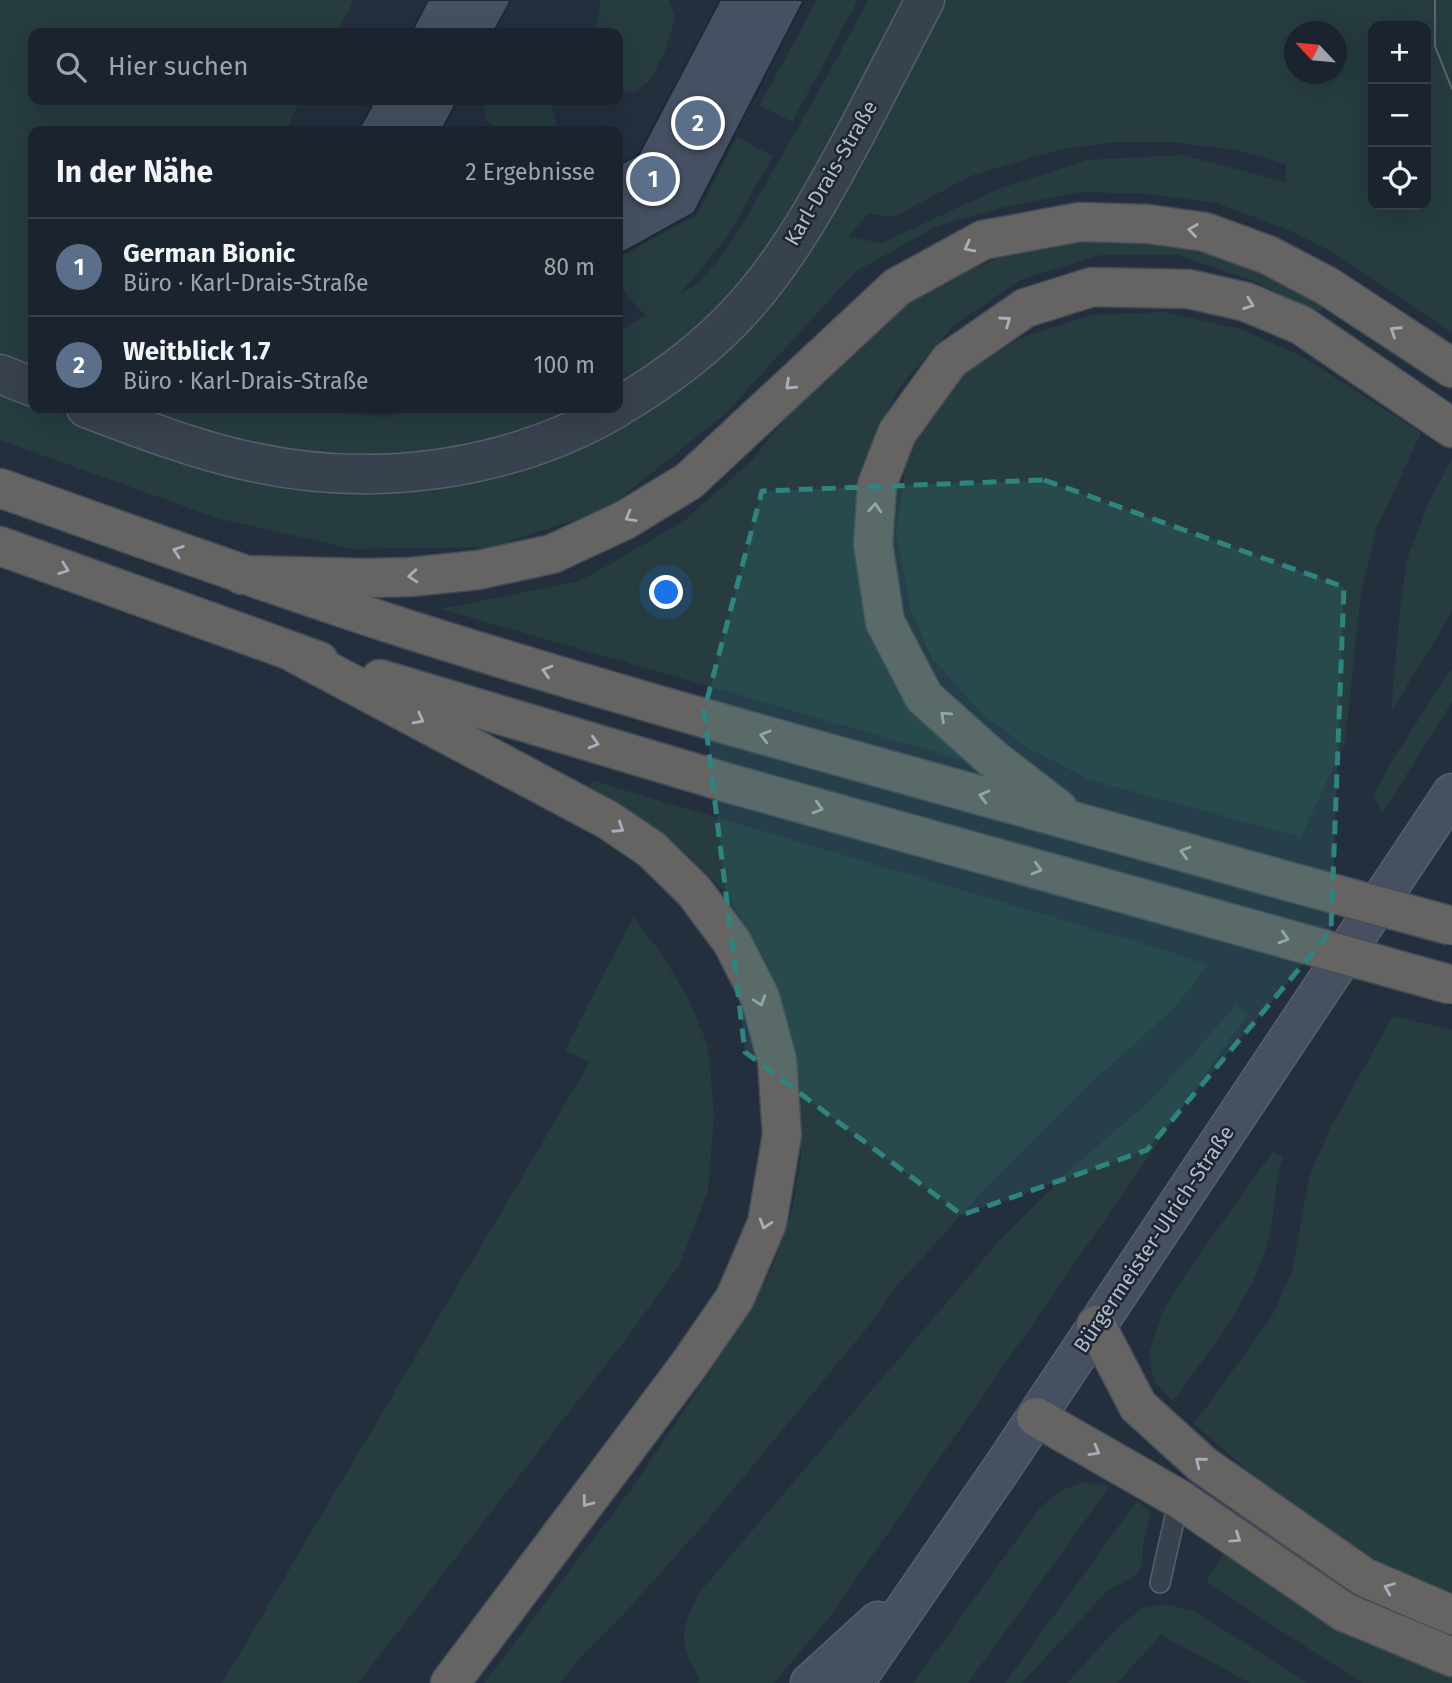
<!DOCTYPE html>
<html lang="de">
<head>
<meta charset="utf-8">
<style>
  :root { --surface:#1b232e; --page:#282f3a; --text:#f1f3f6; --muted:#a0a4aa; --line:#39404a; --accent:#8ab4f8 }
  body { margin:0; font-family:"Fira Sans",sans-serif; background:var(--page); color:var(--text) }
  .controls { position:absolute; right:21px; top:21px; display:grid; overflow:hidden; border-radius:14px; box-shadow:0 7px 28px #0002 }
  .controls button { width:63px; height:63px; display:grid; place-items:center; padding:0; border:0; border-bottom:2px solid var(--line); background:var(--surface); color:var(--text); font:35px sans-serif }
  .compass { position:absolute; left:1284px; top:21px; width:63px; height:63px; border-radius:50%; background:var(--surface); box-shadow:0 7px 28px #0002; rotate:296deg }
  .you { position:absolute; left:667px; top:593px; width:24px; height:24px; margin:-18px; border:5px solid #fff; border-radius:50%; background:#1a73e8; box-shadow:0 0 0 10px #1a73e833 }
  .badge { display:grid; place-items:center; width:46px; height:46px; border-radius:50%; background:var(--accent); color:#fff; font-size:23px; font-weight:700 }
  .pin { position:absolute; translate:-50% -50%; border:4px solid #fff; box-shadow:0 2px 7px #0006 }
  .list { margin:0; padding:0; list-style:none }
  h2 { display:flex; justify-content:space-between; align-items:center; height:91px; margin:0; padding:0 28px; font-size:30px }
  h2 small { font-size:23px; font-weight:400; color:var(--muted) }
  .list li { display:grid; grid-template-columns:46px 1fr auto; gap:21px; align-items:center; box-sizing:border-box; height:98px; padding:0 28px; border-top:2px solid var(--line) }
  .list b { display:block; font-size:26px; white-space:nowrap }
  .list p { margin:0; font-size:23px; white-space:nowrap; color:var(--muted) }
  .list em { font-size:23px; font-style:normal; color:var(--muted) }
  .icon { flex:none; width:38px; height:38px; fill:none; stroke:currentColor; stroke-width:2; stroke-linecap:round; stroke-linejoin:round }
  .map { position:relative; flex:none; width:1452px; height:1683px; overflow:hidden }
  .search { position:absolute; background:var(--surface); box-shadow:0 7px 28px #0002; left:28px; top:28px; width:595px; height:77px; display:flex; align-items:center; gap:18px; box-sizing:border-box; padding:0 24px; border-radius:14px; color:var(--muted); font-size:26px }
  .panel { position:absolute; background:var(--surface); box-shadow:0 7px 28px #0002; left:28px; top:126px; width:595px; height:287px; border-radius:14px }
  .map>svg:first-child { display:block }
  .green { fill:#263c3f; fill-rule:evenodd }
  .building { fill:#455162; stroke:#1f2835; stroke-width:2 }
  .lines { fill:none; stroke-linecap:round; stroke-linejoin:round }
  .service-casing { stroke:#565f6c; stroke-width:22 }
  .minor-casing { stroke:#565f6c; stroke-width:41 }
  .secondary-casing { stroke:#565f6c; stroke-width:41 }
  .trunk-casing { stroke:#434c59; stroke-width:41 }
  .service { stroke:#38414e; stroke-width:19 }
  .minor { stroke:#38414e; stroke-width:38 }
  .secondary { stroke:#465061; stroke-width:38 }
  .trunk { stroke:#656462; stroke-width:38 }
  .tram { stroke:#5a6575; stroke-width:2 }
  .trunk-bridge-casing { stroke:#434c59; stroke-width:41; stroke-linecap:butt }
  .trunk-bridge { stroke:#656462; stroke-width:38 }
  .oneway { stroke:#a8afba }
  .marked { fill:#308480; fill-opacity:0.2; stroke:#308480; stroke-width:5; stroke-dasharray:14 9; stroke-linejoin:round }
  .labels { text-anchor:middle; stroke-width:5; stroke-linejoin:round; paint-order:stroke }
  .street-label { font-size:21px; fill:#b4bcc9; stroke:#1d2633 }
</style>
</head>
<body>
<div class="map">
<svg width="1452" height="1683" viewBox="0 0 1452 1683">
  <rect width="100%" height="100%" fill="#242f3e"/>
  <path class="green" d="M0,0H354L337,33H33V100H301L285,131H33V408H283L387,417L420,408H618V332L645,316L618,284V258L697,215L737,137L773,156L727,237L679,295C716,278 749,213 769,178C804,119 836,60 868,0H1452V333L1329,250L1286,229L1216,203L1148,194L1081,192L1000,208L935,227L855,272L725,414L606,510L491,547L353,549L220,519L0,440ZM1373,26H1426V205H1373ZM1294,32H1336V74H1294ZM1116,142H1171L1237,150L1286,164V182L1182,155L1087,160L998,189L882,243L848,237L868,214L894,217L970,176L1062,149Z
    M601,0H669L675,18L665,51L651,79L636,92L618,91V33H594Z
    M817,0H858L792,122L760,105Z
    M551,100L557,131H495L485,118L484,100Z
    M1098,238L1185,246L1255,268L1325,305L1320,312L1249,279L1177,255H1101L1022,279L955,324L898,389L872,442L858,526L974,763L441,609L579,581L619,559L685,520L753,459L799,402L855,344L929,287L1009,254Z
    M1165,312L1243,330L1303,357L1421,433L1376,529L1361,594L1345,742L1301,837L1090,780L1030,749L985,717L932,658L911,611L896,532L907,458L930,413L968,371L1023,337L1091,315Z
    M1452,459V612L1391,712L1400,609L1407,559L1429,502Z
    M1452,668V702L1382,814L1374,795L1391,762Z
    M593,781L1171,952L1208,965L1174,1008L1080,1093L974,1201L893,1290L871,1323L707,1521L622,1616L581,1657L560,1683H484L630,1491L746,1317L773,1266L792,1211L801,1157L800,1088L788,1022L766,961L727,894L672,840L589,787Z
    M633,917L661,953L689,1000L708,1046L714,1114L708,1190L680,1264L630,1334L358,1683H222L590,1062L565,1050Z
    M1236,1004L1248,1013L829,1618L774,1683H697L701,1680C677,1643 680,1632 699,1593L1000,1240L1070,1170L1144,1106L1193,1055Z
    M1393,1016L1452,1030V1593L1373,1559L1270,1490L1194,1424L1272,1316L1292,1272L1309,1178L1329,1130Z
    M1273,1151L1283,1157C1273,1187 1276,1213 1268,1241C1251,1302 1209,1351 1173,1401L1154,1382L1149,1353L1162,1313L1181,1281Z
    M1084,1482L1110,1486L968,1683H913L1039,1509L1061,1490Z
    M1137,1501L1151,1512L1143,1543L1142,1566L1137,1574L1106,1592L1022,1683H1005Z
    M1234,1537L1452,1657V1683H1362L1206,1582Z
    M1168,1604L1196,1612L1307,1683H1250L1161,1635L1117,1683H1067L1117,1628L1143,1608Z"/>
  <path class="building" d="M428,0H511L493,33H411Z
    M720,0H804L694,213L618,255V166L639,154Z
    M375,100H458L441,131H358Z"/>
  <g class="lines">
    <defs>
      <path id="service" d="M1160,1583L1179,1499"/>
      <path id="minor" d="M0,374L33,387
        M618,407C664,380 707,348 743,308C790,256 823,194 856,133C879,88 902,44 925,0
        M86,408C136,427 196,450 248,461C370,489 508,472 617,408"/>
      <path id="secondary" d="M810,1683L878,1621
        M854,1683L1004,1465L1452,793"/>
      <path id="trunk" d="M0,488C136,536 272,586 410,630C688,718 970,791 1251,871
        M0,546L319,661
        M242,575L366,578L410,577L478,570L552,554L625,520L689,481L897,287L983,240L1080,222L1148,224L1205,232L1268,255L1327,286L1452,368
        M294,653L608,820L651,849L694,891L732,942L760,997L777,1060L782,1135L767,1223L735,1298L688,1366L450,1683
        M380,679L728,783L1219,920
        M1058,809L992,758L924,697L885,622L873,544L877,485L897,433L950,360L1025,308L1092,287L1189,289L1246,302L1301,325L1452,428
        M1096,1325L1138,1406L1203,1465L1364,1577L1452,1615
        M1036,1417L1179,1499L1344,1612L1452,1657"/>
    </defs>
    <use href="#service" class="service-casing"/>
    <use href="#minor" class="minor-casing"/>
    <use href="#secondary" class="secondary-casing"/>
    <use href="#trunk" class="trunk-casing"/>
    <use href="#service" class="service"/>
    <use href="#minor" class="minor"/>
    <use href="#secondary" class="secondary"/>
    <use href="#trunk" class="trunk"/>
    <path class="tram" d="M1435,0V46L1452,89"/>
    <defs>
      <path id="trunk-bridge" d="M1251,871L1452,926
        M1219,920L1452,985"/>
    </defs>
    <use href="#trunk-bridge" class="trunk-bridge-casing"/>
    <use href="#trunk-bridge" class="trunk-bridge"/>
  </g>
  <defs><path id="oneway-chevron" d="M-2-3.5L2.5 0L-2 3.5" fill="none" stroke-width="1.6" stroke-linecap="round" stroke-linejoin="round" transform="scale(1.75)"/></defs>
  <g class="oneway">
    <use href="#oneway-chevron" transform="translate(1193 230) rotate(-172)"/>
    <use href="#oneway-chevron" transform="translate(969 247) rotate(152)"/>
    <use href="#oneway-chevron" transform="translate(1249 304) rotate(20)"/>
    <use href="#oneway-chevron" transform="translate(1006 321) rotate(-35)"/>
    <use href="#oneway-chevron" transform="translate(1395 331) rotate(-147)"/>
    <use href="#oneway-chevron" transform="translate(790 385) rotate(137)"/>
    <use href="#oneway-chevron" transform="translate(875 508) rotate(-86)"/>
    <use href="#oneway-chevron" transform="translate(630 517) rotate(150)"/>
    <use href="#oneway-chevron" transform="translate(178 551) rotate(-160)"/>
    <use href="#oneway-chevron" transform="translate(64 569) rotate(20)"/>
    <use href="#oneway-chevron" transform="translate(413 576) rotate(176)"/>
    <use href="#oneway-chevron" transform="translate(547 671) rotate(-163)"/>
    <use href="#oneway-chevron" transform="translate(945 716) rotate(-138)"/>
    <use href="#oneway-chevron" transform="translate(419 719) rotate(28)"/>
    <use href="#oneway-chevron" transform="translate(765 736) rotate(-165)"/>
    <use href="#oneway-chevron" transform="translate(594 743) rotate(17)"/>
    <use href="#oneway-chevron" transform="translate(984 796) rotate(-165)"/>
    <use href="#oneway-chevron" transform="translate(818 808) rotate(16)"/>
    <use href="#oneway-chevron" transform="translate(619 828) rotate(33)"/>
    <use href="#oneway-chevron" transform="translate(1185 852) rotate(-164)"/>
    <use href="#oneway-chevron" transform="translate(1037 869) rotate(16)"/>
    <use href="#oneway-chevron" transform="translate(1284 938) rotate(16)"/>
    <use href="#oneway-chevron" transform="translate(760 1001) rotate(71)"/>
    <use href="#oneway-chevron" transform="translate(765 1224) rotate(107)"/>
    <use href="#oneway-chevron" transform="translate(1095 1451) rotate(30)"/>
    <use href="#oneway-chevron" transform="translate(1200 1462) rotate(-141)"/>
    <use href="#oneway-chevron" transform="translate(587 1502) rotate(127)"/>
    <use href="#oneway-chevron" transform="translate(1236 1538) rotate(34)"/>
    <use href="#oneway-chevron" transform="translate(1389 1588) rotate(-157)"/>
  </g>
  <path class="marked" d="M1044,480L1344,587L1331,931L1147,1150L962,1215L745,1052L704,711L762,491Z"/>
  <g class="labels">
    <g class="street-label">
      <text transform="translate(831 173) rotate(-60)" y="7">Karl-Drais-Straße</text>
      <text transform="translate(1154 1239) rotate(-56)" y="7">Bürgermeister-Ulrich-Straße</text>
    </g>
  </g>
</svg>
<div class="controls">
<button>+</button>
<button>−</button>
<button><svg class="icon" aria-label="locate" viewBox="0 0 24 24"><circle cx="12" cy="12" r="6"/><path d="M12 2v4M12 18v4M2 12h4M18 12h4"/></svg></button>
</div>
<svg class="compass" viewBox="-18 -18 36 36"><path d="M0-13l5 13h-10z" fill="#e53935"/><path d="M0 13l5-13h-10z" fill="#a0a4aa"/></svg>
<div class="you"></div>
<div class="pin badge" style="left:653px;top:179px;background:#5c6f8a">1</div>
<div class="pin badge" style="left:698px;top:123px;background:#5c6f8a">2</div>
<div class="search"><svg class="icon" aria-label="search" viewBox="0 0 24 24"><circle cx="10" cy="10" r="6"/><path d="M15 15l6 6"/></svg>Hier suchen</div>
<section class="panel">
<h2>In der Nähe<small>2 Ergebnisse</small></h2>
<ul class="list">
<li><span class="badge" style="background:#5c6f8a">1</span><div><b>German Bionic</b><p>Büro · Karl-Drais-Straße</p></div><em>80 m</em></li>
<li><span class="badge" style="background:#5c6f8a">2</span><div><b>Weitblick 1.7</b><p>Büro · Karl-Drais-Straße</p></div><em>100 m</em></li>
</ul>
</section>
</div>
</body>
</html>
